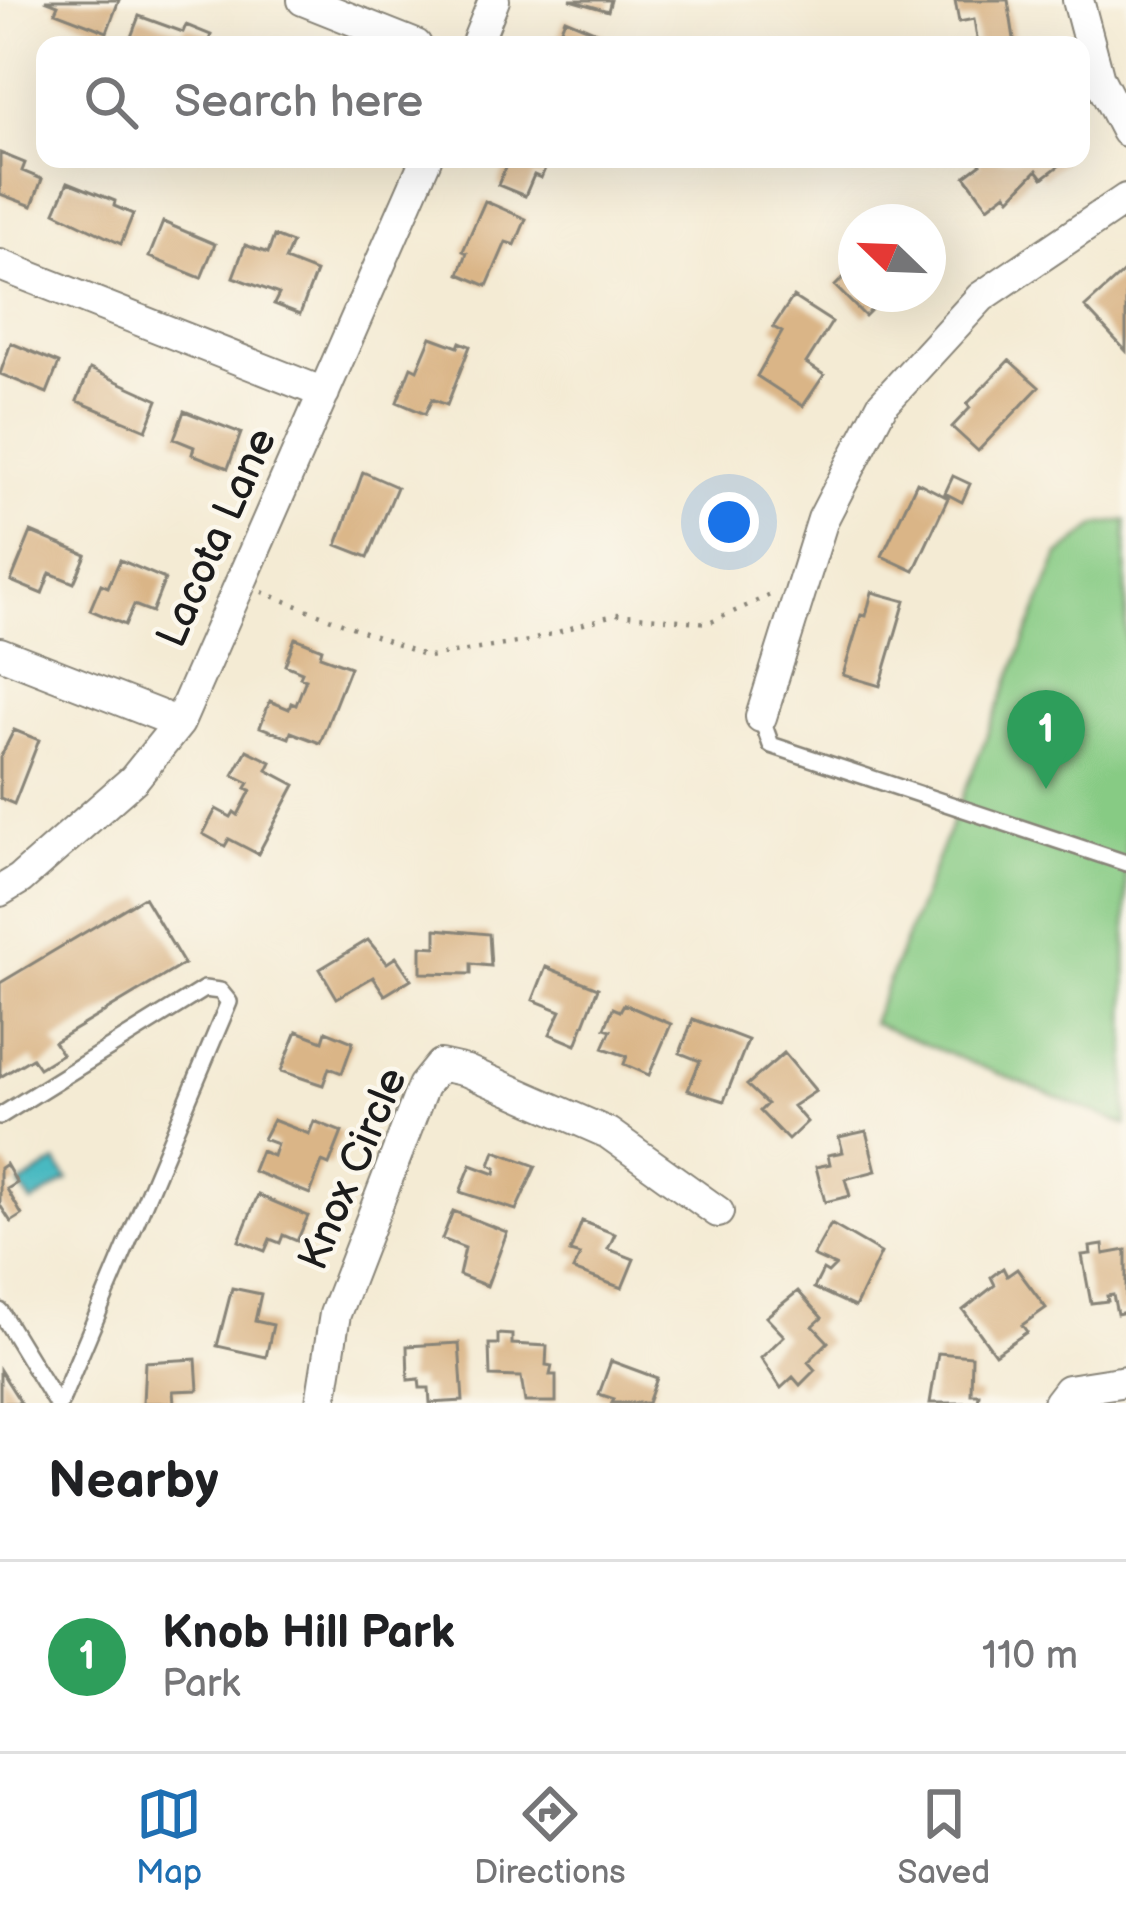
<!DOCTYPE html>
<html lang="en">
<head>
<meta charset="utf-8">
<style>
  :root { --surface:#fff; --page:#f6f6f6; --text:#202124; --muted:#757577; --line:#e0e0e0; --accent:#1f6fb2 }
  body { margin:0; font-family:"Balsamiq Sans",sans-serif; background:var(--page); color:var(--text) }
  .compass { position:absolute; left:838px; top:204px; width:108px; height:108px; border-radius:50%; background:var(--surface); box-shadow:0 12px 48px #0002; rotate:293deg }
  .you { position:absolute; left:729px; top:522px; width:42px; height:42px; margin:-30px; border:9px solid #fff; border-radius:50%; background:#1a73e8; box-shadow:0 0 0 18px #1a73e833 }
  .badge { display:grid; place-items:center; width:78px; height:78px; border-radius:50%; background:var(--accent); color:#fff; font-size:39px; font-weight:700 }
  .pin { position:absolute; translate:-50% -99px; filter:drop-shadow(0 3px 6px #0008) }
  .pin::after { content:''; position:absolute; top:63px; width:42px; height:36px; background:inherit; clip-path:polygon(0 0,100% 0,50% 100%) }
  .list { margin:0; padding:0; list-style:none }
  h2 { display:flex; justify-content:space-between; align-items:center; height:156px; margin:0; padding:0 48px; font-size:51px }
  h2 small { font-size:39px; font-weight:400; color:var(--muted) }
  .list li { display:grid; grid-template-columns:78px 1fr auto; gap:36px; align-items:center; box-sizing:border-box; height:192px; padding:0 48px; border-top:3px solid var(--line) }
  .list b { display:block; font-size:45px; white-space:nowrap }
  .list p { margin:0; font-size:39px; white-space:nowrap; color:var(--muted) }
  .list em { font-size:39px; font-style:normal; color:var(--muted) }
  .icon { flex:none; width:66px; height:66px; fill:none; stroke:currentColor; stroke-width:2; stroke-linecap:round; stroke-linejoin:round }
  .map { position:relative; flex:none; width:1126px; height:1403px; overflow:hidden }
  .search { position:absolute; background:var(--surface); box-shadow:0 12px 48px #0002; left:36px; right:36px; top:36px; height:132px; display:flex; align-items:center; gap:30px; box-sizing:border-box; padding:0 42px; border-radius:24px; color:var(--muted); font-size:45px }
  .sheet { height:348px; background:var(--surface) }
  nav { display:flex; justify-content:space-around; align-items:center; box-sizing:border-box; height:168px; border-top:3px solid var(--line); background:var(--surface); font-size:33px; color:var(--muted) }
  nav a { display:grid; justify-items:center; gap:6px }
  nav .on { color:var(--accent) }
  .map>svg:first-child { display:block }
  .green { fill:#87cb84; stroke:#527450; stroke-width:3 }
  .water { fill:#4ab9c1; stroke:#336a6e; stroke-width:3 }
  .building { fill:#dab587 }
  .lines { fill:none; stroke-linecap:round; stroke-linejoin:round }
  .service-casing { stroke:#888478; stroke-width:20 }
  .minor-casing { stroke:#888478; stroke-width:34 }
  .path { stroke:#888478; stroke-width:4.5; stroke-dasharray:3 9; stroke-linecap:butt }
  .service { stroke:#fff; stroke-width:15 }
  .minor { stroke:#fff; stroke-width:30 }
  .labels { text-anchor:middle; stroke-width:9; stroke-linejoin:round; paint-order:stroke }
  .street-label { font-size:42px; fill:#1c1c1c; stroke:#fbf7ec }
</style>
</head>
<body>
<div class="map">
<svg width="1126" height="1403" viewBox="0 0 1126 1403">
  <rect width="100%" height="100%" fill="#fbf7ec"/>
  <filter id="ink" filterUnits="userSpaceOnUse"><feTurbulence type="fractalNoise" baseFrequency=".00833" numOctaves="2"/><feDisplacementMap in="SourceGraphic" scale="24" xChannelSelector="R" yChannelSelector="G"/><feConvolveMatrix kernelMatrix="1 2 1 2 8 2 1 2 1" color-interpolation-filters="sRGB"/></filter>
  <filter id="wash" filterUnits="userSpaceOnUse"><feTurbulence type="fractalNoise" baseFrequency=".004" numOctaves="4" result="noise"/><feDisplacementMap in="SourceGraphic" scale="48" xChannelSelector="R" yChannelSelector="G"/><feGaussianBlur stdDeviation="2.7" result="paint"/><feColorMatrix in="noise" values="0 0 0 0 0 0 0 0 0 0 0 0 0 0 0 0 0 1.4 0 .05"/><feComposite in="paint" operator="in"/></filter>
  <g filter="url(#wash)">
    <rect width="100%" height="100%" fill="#f4ebd4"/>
    <path class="green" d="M1126,520V1125L872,1023L1059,555L1097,525Z"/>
    <path class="water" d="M56,1162L68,1180L32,1203L20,1185Z"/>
    <g id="blocks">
      <path class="building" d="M45,0H119L107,32L55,12L58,5Z
        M570,0H611L608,11Z
        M955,0H1008L1015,45H978L974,19L959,22Z
        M139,16L183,32L186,25L211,35L207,45H128Z
        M565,19L604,35L600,45L555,43Z
        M0,153L25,163L22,171L42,179L32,206L0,194Z
        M509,159H549L541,178L534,175L525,196L498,185Z
        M977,159H1062L1064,162L1043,178L1037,170L1010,198L1006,193L988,207L965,176L981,164Z
        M68,182L115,201L114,206L133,214L121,244L55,212Z
        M485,201L526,219L515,245L506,242L487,286L459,274L467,253L463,251Z
        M163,222L215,244L201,278L149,257Z
        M274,236L292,243L285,260L316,272L300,314L274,304L279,294L233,277L245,245L268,253Z
        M856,265V294H887L865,316L835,286Z
        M1126,270V351L1085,307Z
        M793,297L832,322L806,363L824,375L803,406L757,376L782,332L773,327Z
        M431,337L458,347L460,342L470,346L447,405L432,399L425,414L397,402L411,367L417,370Z
        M11,343L59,363L47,393L0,374Z
        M1009,360L1039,387L978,451L952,427L970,408L967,404Z
        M90,369L158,400L146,430L77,401Z
        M184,411L241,433L228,468L192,454L194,447L174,439Z
        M363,472L397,487L368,557L337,545Z
        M953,476L970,484L962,502L945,493Z
        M917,482L948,498L914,571L882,556Z
        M31,532L86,555L74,583L50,573L42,594L11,581Z
        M120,560L165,579L152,612L134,605L125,625L90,610L101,584L108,587Z
        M872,592L905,601L880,686L843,675L861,615L866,616Z
        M295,638L322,649L320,656L350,667L320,743L291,732L289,738L260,727L270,701L289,709L291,703L296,705L306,679L300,677L302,672L285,665Z
        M14,730L39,740L14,804L0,798V758Z
        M247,750L271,762L267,770L295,785L258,854L229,839L225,846L203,834L216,809L231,817L234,812L238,815L251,790L246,788L249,783L233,775Z
        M144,897L184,964L54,1042L62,1054L39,1068L32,1058L0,1077V983Z
        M436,929L489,934L491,966L471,964V974L421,973V946L436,947Z
        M368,940L387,963L396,957L411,979L385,995L373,977L337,998L320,969Z
        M546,967L598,988L576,1045L550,1034L561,1011L533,1000Z
        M624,1004L671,1024L649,1075L624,1064L627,1056L603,1048L611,1030L605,1028L613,1008L620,1011Z
        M693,1019L748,1040L724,1101L688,1090L700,1061L680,1053Z
        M297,1031L323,1041L326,1031L353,1042L342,1073L329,1068L323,1085L281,1071Z
        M784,1053L816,1091L793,1106L807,1122L788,1140L760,1111L767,1104L747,1085Z
        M273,1120L309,1134L314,1121L342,1132L329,1165L322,1162L310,1194L253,1171L261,1151L273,1156L277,1144L263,1139Z
        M866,1131L876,1171L845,1179L850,1196L825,1202L816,1167L830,1164L828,1155L843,1152L839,1137Z
        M495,1151L536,1166L516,1210L460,1192L471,1165L495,1174L496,1168L490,1165Z
        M6,1164L17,1183L7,1189L22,1215L11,1222L0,1205V1168Z
        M258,1195L308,1216L297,1241L283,1235L280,1243L270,1239L265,1251L239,1241Z
        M453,1211L507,1232L487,1286L459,1275L465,1248L442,1239Z
        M582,1221L615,1234L608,1249L634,1259L622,1288L573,1270L580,1255L570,1252Z
        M831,1224L881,1253L855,1307L814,1288L823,1270L828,1273L835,1266L813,1256Z
        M1103,1245L1104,1254L1126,1250V1312L1117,1314L1113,1295L1107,1296L1108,1301L1091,1303L1082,1255L1091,1254L1090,1247Z
        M1003,1268L1007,1276L1017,1269L1046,1308L1022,1325L1027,1332L995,1354L963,1310L995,1285L991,1277Z
        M232,1288L261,1294L255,1321L273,1325L266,1357L217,1346Z
        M798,1291L822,1318L813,1326L828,1342L808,1362L815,1370L800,1385L793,1377L781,1388L761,1358L784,1336L766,1317Z
        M498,1334L512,1335V1344L547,1346L546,1365L552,1366L550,1375H556V1402H525L521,1377L490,1376L489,1344H498Z
        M459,1343L463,1401L430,1403L429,1388H420L419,1379L408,1380L407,1346Z
        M938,1353L972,1356L971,1394H979L978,1403H930Z
        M196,1359L198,1390L173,1391L174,1403H143L145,1362Z
        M611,1361L657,1378L648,1403H612L614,1399L599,1394Z
        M0,1370L21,1403H0Z"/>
    </g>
  </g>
  <g filter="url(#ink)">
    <use href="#blocks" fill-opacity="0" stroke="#888478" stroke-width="3"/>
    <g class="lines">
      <defs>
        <path id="service" d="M761,717L771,745L1126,863
          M0,1116L204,989L220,991L229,1002L60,1403
          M0,1311L56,1403"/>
        <path id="minor" d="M303,0L416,45
          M1078,0L1099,79L1126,131
          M476,45L494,0
          M0,265L324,393
          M0,653L179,723
          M761,717L823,519L882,405L981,297L1126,199
          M0,891L20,879L134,779L179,723L426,159
          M321,1403L335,1314L423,1086L440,1065L467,1071L608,1133L718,1212
          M1058,1403L1068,1390L1126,1381"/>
      </defs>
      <use href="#service" class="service-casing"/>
      <use href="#minor" class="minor-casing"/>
      <path class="path" d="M262,592L429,657L529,641L616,614L709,623L772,594"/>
      <use href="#service" class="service"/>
      <use href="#minor" class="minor"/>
    </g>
  </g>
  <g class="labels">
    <g class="street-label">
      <text transform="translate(215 537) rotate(-66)" y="15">Lacota Lane</text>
      <text transform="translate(351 1168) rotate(-67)" y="15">Knox Circle</text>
    </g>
  </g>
</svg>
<svg class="compass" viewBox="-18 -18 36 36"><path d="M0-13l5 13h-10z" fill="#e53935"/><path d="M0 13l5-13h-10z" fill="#757577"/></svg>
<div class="you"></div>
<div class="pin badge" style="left:1046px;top:789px;background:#2e9e5b">1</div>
<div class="search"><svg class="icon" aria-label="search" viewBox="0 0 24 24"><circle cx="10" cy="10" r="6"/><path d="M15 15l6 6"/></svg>Search here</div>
</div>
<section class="sheet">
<h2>Nearby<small></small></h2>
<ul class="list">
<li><span class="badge" style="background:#2e9e5b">1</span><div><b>Knob Hill Park</b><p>Park</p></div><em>110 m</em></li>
</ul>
</section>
<nav>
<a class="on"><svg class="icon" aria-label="map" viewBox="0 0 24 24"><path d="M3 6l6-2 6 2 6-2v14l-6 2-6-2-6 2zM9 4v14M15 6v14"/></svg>Map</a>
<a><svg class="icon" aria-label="directions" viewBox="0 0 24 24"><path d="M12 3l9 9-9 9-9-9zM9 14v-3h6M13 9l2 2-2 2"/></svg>Directions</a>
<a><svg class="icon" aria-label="saved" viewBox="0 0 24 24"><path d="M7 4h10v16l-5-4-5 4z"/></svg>Saved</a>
</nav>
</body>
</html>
